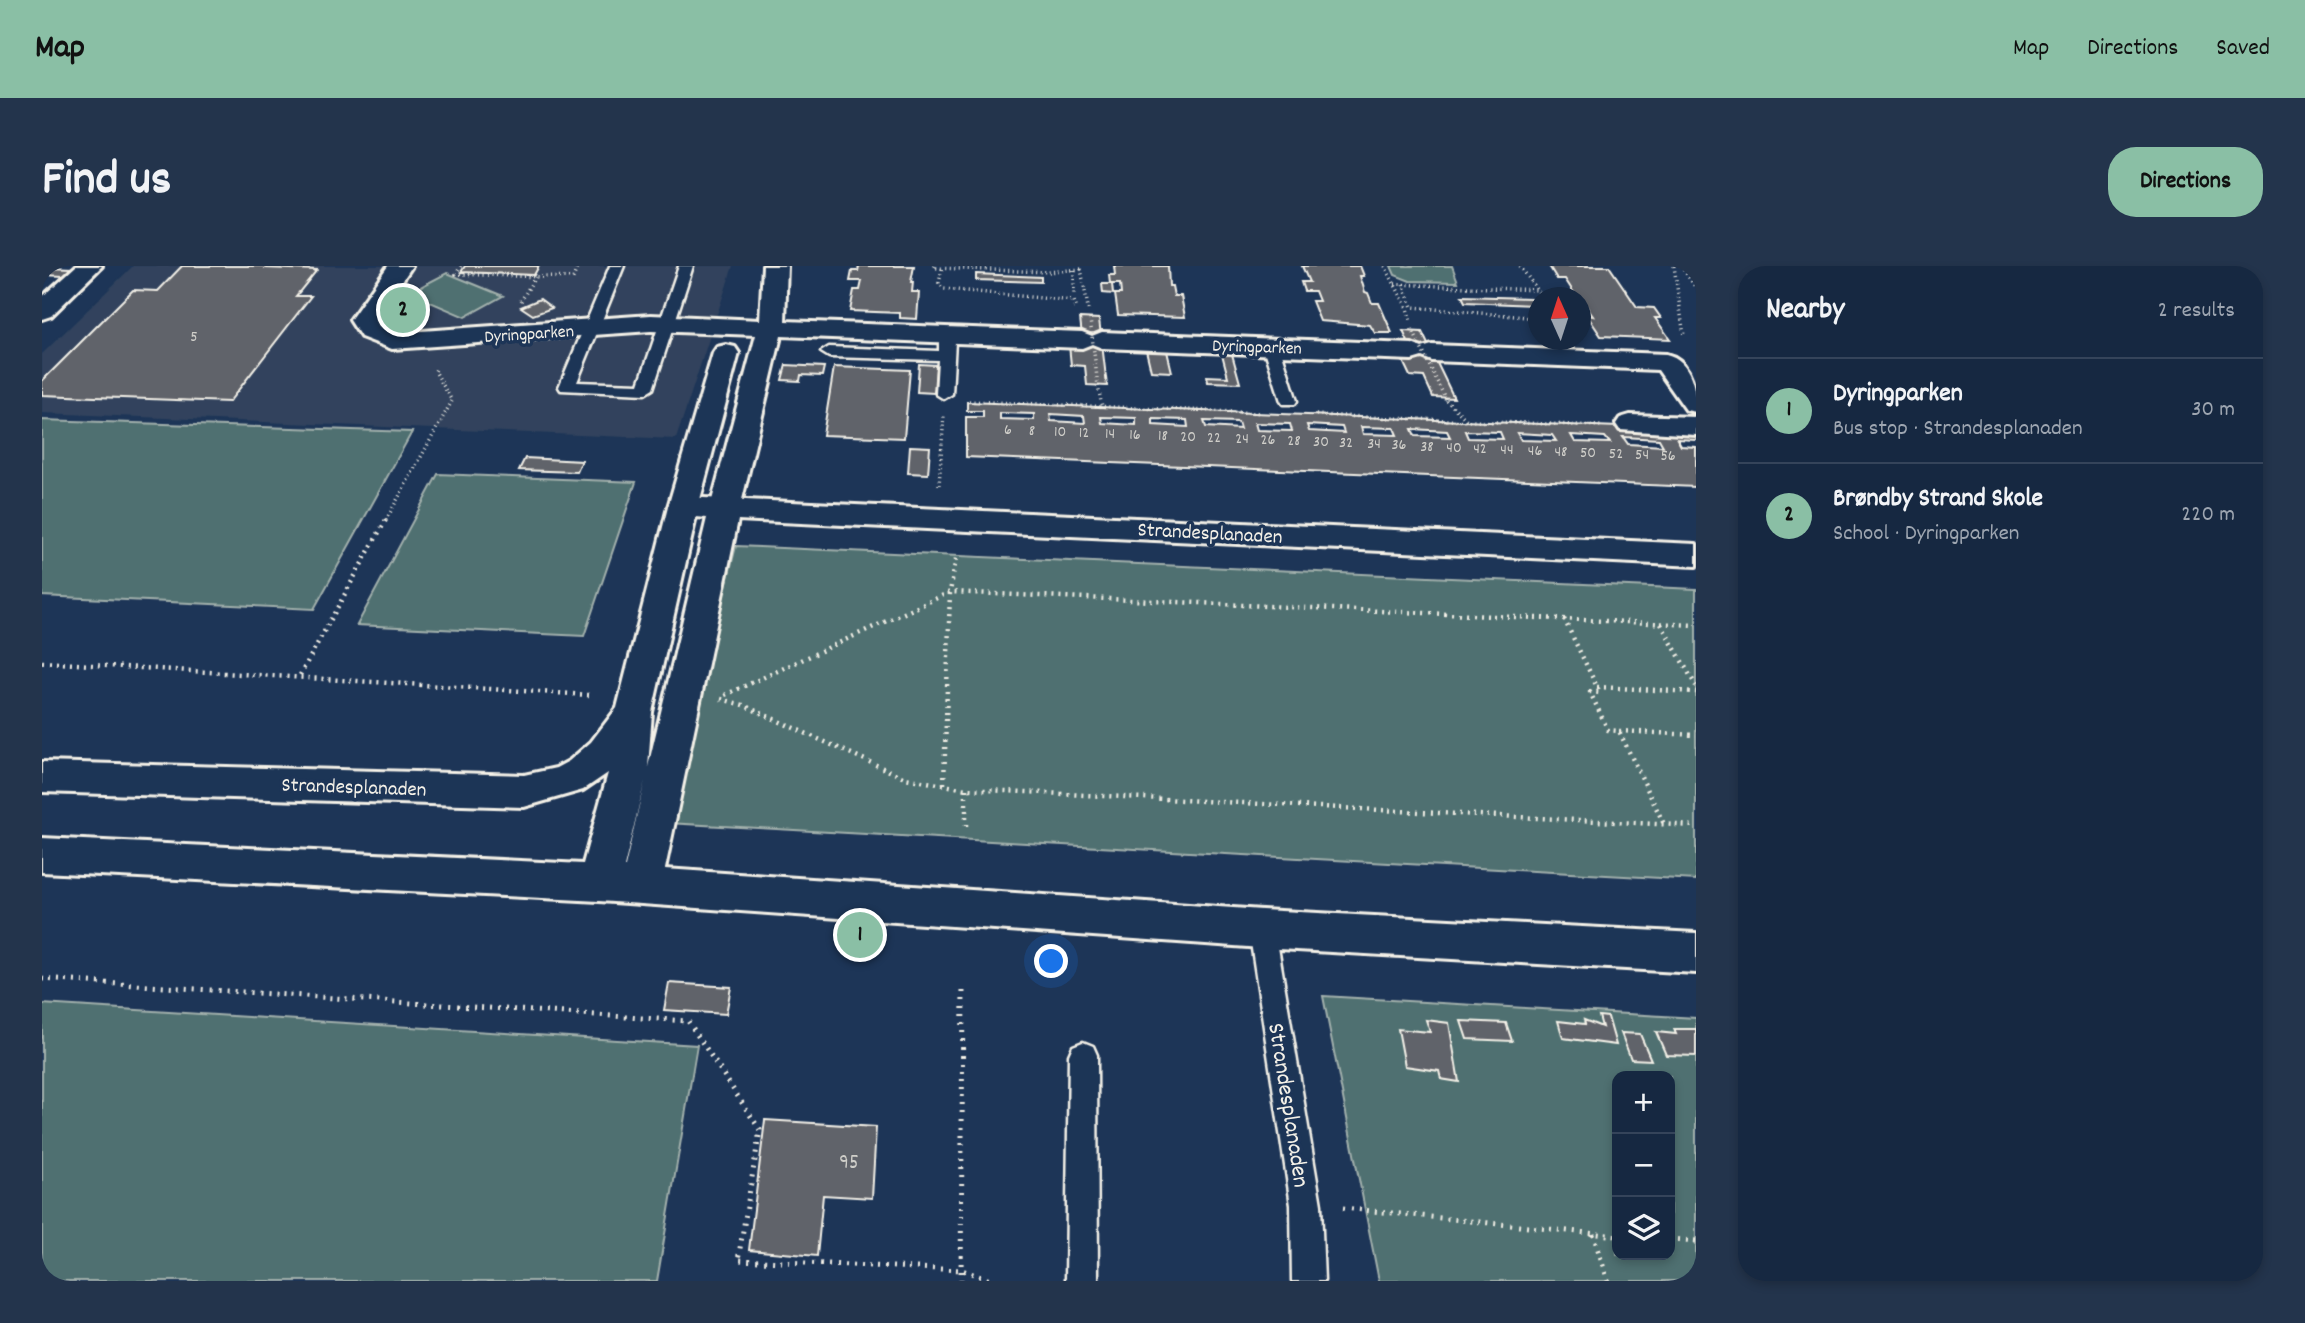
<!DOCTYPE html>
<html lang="en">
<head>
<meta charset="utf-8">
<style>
  :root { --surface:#162841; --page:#23344c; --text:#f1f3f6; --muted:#9ea6b1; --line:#35445a; --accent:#8abfa5 }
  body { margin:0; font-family:Dekko,sans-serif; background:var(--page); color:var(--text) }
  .controls { position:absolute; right:21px; bottom:21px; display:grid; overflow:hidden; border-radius:14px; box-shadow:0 4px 10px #0003 }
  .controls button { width:63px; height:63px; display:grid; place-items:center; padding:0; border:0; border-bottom:2px solid var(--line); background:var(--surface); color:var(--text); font:35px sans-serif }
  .compass { position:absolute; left:1486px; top:21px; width:63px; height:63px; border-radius:50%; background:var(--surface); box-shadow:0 4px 10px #0003; rotate:357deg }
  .you { position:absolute; left:1010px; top:696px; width:24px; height:24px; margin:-18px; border:5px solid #fff; border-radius:50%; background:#1a73e8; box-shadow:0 0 0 10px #1a73e833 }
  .badge { display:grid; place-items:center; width:46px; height:46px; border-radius:50%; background:var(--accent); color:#111; font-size:23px; font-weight:700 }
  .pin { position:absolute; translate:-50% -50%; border:4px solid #fff; box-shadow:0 2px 7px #0006 }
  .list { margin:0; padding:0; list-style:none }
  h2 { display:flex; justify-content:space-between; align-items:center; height:91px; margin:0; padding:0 28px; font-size:30px }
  h2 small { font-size:23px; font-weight:400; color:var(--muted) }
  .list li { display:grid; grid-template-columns:46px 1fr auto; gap:21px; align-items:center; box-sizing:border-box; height:105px; padding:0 28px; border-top:2px solid var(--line) }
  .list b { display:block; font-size:26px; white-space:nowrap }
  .list p { margin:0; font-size:23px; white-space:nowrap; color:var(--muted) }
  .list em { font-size:23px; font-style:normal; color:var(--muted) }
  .icon { flex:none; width:38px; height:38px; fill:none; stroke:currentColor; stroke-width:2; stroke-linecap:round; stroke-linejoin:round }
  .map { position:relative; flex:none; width:1654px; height:1015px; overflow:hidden; border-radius:28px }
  header { display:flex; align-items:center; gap:42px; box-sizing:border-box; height:98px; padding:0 35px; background:var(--accent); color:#111 }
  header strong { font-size:33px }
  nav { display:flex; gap:38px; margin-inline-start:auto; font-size:24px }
  .intro { display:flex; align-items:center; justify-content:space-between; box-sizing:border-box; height:168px; padding:0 42px }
  h1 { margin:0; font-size:49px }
  .button { padding:18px 32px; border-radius:28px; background:var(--accent); color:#111; font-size:24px; font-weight:700 }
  main { display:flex; gap:42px; padding:0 42px }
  aside { flex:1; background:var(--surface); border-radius:28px; box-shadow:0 4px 10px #0003 }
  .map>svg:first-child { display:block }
  .built { fill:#31435d }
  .green { fill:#4f7071; stroke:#a2b0ac; stroke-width:2; fill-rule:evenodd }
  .building { fill:#61636b; stroke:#f4f1e8; stroke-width:2; fill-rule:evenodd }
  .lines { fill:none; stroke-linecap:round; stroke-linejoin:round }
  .service-casing { stroke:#f4f1e8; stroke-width:5 }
  .minor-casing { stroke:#f4f1e8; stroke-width:6 }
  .tertiary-casing { stroke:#f4f1e8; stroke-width:6 }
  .path-far2 { stroke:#f4f1e8; stroke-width:3.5; stroke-dasharray:1 3.5; stroke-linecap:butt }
  .path-far1 { stroke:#f4f1e8; stroke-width:4.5; stroke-dasharray:2 5; stroke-linecap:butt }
  .path { stroke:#f4f1e8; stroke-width:5; stroke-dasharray:2 6; stroke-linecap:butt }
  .service { fill:#1d3557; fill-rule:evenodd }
  .minor { fill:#1d3557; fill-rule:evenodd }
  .tertiary { fill:#1d3557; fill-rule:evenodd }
  .path-bridge { stroke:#f4f1e8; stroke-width:3.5; stroke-dasharray:1 3.5; stroke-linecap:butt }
  .labels { text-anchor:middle; stroke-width:7; stroke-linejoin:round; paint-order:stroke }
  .far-number-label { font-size:16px; fill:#cfcec9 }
  .far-street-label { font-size:18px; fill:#f4f1e8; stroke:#1d3557 }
  .street-label { font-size:21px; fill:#f4f1e8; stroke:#1d3557 }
  .near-number-label { font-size:21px; fill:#cfcec9 }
  .near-street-label { font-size:24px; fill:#f4f1e8; stroke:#1d3557 }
</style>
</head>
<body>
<header>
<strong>Map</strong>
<nav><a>Map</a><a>Directions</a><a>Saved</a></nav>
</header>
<div class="intro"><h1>Find us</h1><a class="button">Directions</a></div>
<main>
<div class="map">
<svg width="1654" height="1015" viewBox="0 0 1654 1015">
  <rect width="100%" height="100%" fill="#1d3557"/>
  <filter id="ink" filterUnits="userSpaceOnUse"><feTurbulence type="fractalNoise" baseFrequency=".0143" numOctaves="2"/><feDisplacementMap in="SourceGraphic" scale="14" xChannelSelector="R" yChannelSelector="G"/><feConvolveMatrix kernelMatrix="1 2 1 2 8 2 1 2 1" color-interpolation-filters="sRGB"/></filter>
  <g filter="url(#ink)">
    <path class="built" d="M91,0H691L634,173L0,147V88Z"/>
    <path class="green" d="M1349,0H1410L1416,16L1368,15L1353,9Z
      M405,7L461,30L423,51L367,27Z
      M0,154L370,166L272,343L0,330Z
      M396,208L594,216L542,370L315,359Z
      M694,280L1654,323V614L625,557Z
      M1281,730L1654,752V1015H1337ZM1575,810H1628V989H1575Z
      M0,738L655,779L615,1015H0Z"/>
    <path class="building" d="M0,0H8L6,1L29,2L22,9L0,8Z
      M140,0H226L224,2L275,4L254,30H269L187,136L0,129V115L91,24L116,25Z
      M423,0H497L492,9L419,6Z
      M817,0H872L869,16H871L870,26H877L875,53L858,52V47L808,45L812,24H818L820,15H808L810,5H816Z
      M1072,0H1126L1127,20H1130L1132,30H1139L1143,51L1076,49L1073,28H1079L1078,18H1070L1071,28L1061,27L1060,18H1068L1067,9H1073Z
      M1260,0H1318L1322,10H1318L1323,26L1326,27L1330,37H1337L1350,67H1333L1328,59L1278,55L1270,35H1277L1273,25H1262L1259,16H1267Z
      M1507,0H1567L1595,41L1612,42L1619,52H1613L1628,73L1559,70L1545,49L1551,50L1544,40H1538V32H1529L1534,30L1523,13H1515Z
      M934,8L999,11V16L934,14Z
      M1420,30L1488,32L1492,39L1423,36Z
      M498,33L510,42L491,49L479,41Z
      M1038,52L1057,53L1065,120L1045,119L1043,100L1029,99L1027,79H1041Z
      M1361,65L1380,66L1412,132L1391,131L1382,111L1368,110L1358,89H1372Z
      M1104,84L1125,85L1130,106L1109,105Z
      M1180,88H1190L1198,117L1166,116L1165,110L1186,111Z
      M877,98L894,99L892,127L875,126Z
      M744,99L782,101L780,110L759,109L758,115L740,114Z
      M792,101L868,104L862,172L781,169Z
      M925,136L1654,164V174L1635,173L1639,180L1654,181V221L924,191V151H941V145H925ZM958,147L992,148V154L958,153ZM1008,148L1042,150L1043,157L1009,155ZM1059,151L1094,152V159L1060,157ZM1111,153L1145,154L1146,161L1111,159ZM1162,155L1196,156L1198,163L1164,161ZM1213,157L1248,158L1250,165L1215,164ZM1265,159L1300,161L1302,167L1267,165ZM1319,161L1352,162L1355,169L1321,168ZM1370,163L1405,165L1408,171L1373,170ZM1423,165L1458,166L1461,173L1426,172ZM1475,167L1510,169L1514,175L1479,174ZM1529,169L1563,171L1568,177L1533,176ZM1581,171L1617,173L1621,180L1586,178Z
      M868,180L888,181L886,208L866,207Z
      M483,192L540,195L535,206L477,204Z
      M627,717L689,721L684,748L622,744Z
      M1557,750L1566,751L1574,779L1521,772L1516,755L1543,758L1542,754L1560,761Z
      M1384,754L1407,757L1417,816L1399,813L1397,805L1363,800L1356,763L1388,766Z
      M1419,755L1464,757L1470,775L1425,773Z
      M1632,763H1654V790L1624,789L1614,766L1634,768Z
      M1579,767L1598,768L1609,794L1589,793Z
      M723,854L834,861L830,932L781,929L775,990L707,984Z"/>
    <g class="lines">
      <defs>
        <path id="service" d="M568,0H582L535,116L597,118L637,0H651L611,123L603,128L519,124L517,121Z
          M905,70L913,75L910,128L902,133L894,128L896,94L787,91L779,86L787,81L897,85V75Z
          M1230,76L1238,81L1255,135L1253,138H1241L1239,135L1222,81Z
          M1220,652L1229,655L1233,663L1279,939L1282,1015H1250L1249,939L1207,663L1211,655Z
          M1041,776L1051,780L1055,789L1056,1015H1024L1027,789L1031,780Z"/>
        <path id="minor" d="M34,0H60L9,50L0,53V31Z
          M346,0H370L334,54L337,60L351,67L609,49L718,54L721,0H745L743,55L1040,66L1050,70L1060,66L1370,78L1380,82L1390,79L1624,88C1650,94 1654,124 1654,146L1644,144L1616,104L1390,95L1380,91L1370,94L1060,82L1050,78L1040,82L739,70L698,242L694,249L683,252L672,249L668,242L714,69L609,65L350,83L319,71L308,54Z
          M684,79L693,81L697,87L656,241L652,248L641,251L630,248L626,241L671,87L675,81Z
          M1588,149L1654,151V169L1578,164L1574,158L1578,152Z"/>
        <path id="tertiary" d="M641,231L1654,278V300L696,254L623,603L1220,644L1654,667V707L1220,682L557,635L0,606V572L541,598L566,507L541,524L482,541L0,526V496L482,509L514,502L527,495L549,476L575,442L626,241L630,234ZM654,251L665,252L606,501L610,446ZM603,514L583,601H582Z"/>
      </defs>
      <use href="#service" class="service-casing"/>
      <use href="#minor" class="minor-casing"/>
      <use href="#tertiary" class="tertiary-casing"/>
      <path class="path-far2" d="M419,0L414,8L531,12L536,0
        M893,0L892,2L1007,6L1039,3L1038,0
        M1343,0L1365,42L1369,56
        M1478,0L1501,32
        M1632,0L1642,70
        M1639,0L1654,22
        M900,3L897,17L902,23L1032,35L1034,41L1031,42
        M1039,3L1047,47
        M1032,4V35
        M1353,18L1496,24
        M1361,18L1370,41L1496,52
        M479,35L493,11
        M1056,120L1060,141
        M1404,134L1426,155
        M927,135L1219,147
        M1274,149L1559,160
        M897,219L902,149
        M344,254L410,135L393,105L395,101"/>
      <path class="path-far1" d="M1522,353L1558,427L1548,426L1566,464L1577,465L1622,558
        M1619,358L1654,420
        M0,396L547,429
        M258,409L345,252
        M1555,421L1654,426
        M683,429L908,326L1654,359
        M679,433L701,439L863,512L924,523L1654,560
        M1577,465L1654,469
        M902,518L908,326L914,292
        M924,523V565"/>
      <path class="path" d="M0,713L646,755L718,864L696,994L920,1004L951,1015
        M1301,942L1575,970
        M1551,968L1566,1015
        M1628,973L1654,975
        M919,1015L921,721"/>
      <use href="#service" class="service"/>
      <use href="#minor" class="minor"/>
      <use href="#tertiary" class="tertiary"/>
      <path class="path-bridge" d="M1048,53L1056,120
        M1370,63L1404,134"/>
    </g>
  </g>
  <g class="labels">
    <g class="far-number-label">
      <text x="152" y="75">5</text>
      <text x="966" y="168">6</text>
      <text x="990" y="169">8</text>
      <text x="1018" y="170">10</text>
      <text x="1042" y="171">12</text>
      <text x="1068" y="172">14</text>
      <text x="1093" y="173">16</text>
      <text x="1121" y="174">18</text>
      <text x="1146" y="175">20</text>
      <text x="1172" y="176">22</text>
      <text x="1200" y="177">24</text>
      <text x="1226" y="178">26</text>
      <text x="1252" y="179">28</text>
      <text x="1279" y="180">30</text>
      <text x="1304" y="181">32</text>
      <text x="1332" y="182">34</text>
      <text x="1357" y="183">36</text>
      <text x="1385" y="185">38</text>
      <text x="1412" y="186">40</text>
      <text x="1438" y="187">42</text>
      <text x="1465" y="188">44</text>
      <text x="1493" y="189">46</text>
      <text x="1519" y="190">48</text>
      <text x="1546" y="191">50</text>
      <text x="1574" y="192">52</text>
      <text x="1600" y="193">54</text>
      <text x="1626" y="194">56</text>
    </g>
    <g class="far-street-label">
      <text transform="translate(487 67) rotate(-4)" y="6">Dyringparken</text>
      <text transform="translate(1215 80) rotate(2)" y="6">Dyringparken</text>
    </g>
    <g class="street-label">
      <text transform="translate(1168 266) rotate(3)" y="7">Strandesplanaden</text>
      <text transform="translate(312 520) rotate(2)" y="7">Strandesplanaden</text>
    </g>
    <g class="near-number-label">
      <text x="807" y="902">95</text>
    </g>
    <g class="near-street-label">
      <text transform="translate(1248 839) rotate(81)" y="8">Strandesplanaden</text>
    </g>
  </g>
</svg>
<div class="controls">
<button>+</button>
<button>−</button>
<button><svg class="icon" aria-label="layers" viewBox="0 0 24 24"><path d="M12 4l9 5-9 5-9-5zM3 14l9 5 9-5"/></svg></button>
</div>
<svg class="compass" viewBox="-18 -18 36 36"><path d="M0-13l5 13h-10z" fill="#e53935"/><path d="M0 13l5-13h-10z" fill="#9ea6b1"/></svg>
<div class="you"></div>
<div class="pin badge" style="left:818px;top:669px">1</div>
<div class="pin badge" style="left:361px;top:44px">2</div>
</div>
<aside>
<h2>Nearby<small>2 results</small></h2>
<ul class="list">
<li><span class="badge">1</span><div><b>Dyringparken</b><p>Bus stop · Strandesplanaden</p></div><em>30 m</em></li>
<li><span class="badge">2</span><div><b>Brøndby Strand Skole</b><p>School · Dyringparken</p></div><em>220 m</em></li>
</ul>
</aside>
</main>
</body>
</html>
